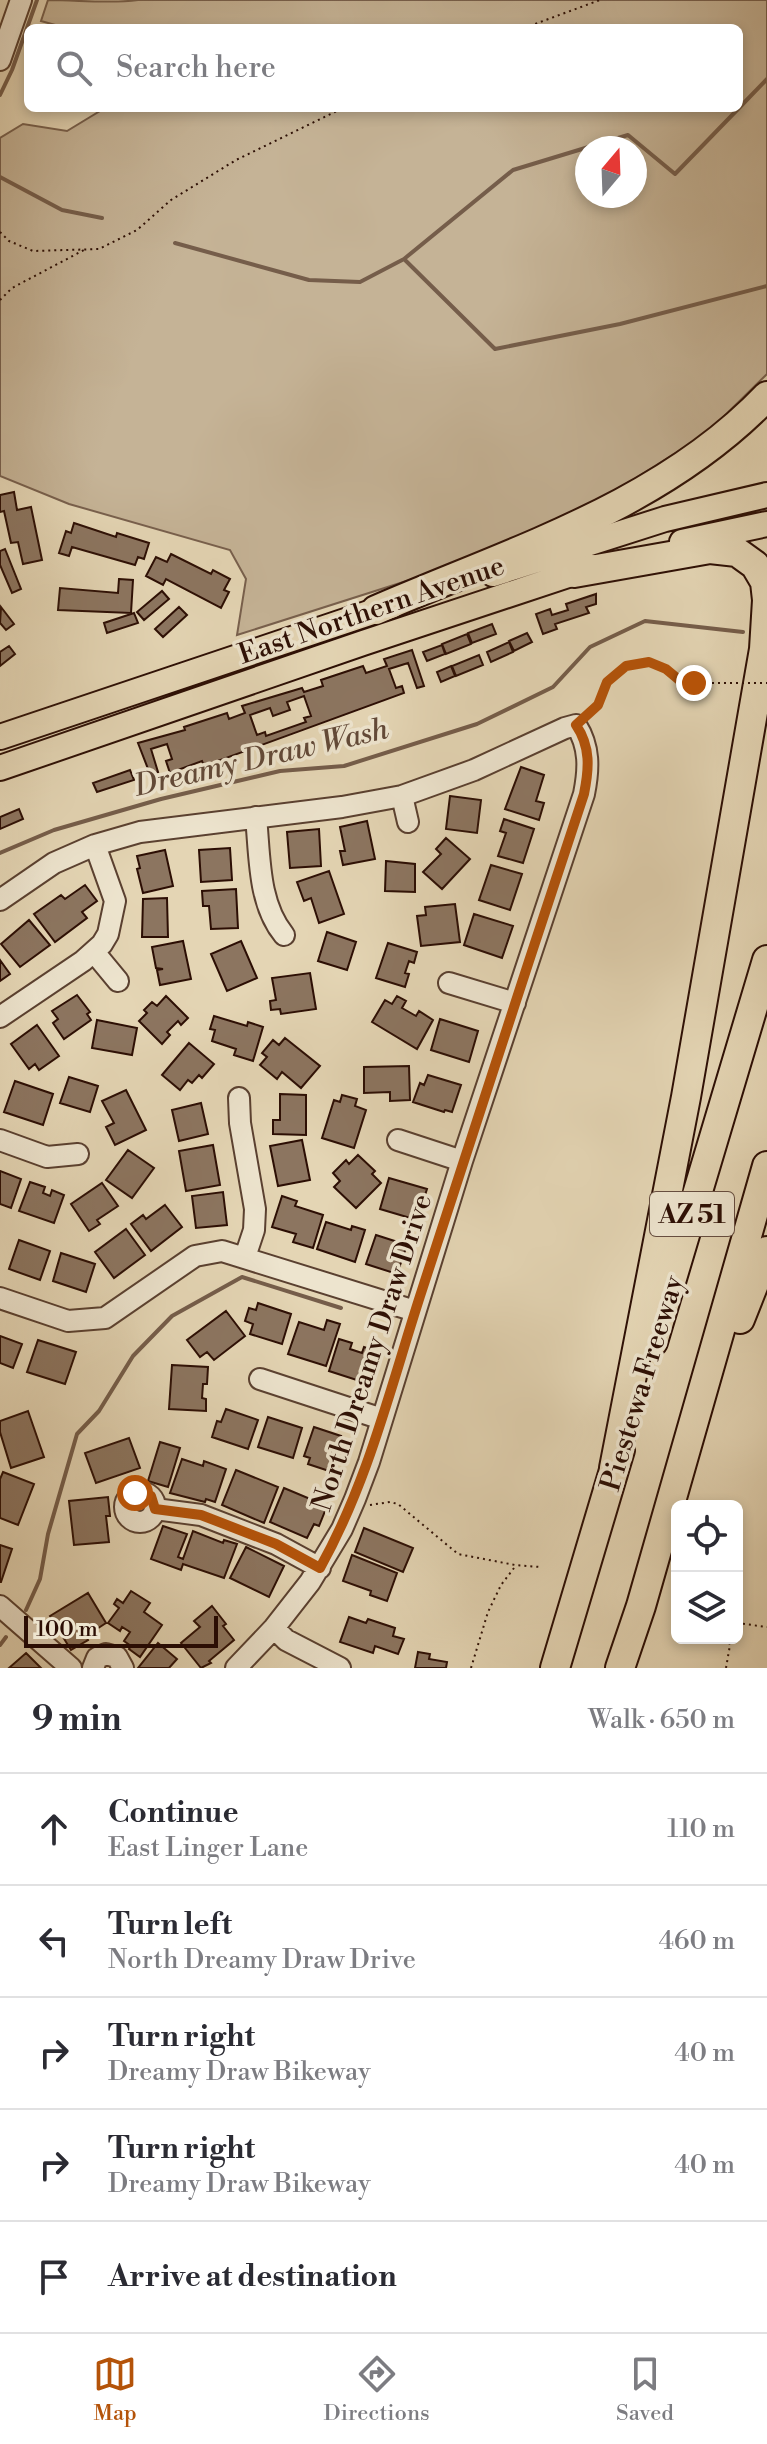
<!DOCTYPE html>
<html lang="en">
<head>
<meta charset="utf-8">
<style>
  :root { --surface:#fff; --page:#f2f2f3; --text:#2b2b33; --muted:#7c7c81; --line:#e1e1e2; --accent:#b45309 }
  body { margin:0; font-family:"Libre Bodoni",serif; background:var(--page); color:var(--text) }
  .controls { position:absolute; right:24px; bottom:24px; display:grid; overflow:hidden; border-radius:12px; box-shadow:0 4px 12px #0003 }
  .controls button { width:72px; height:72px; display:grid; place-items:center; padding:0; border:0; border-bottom:2px solid var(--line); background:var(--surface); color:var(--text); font:40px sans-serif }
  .compass { position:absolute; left:575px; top:136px; width:72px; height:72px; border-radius:50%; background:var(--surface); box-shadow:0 4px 12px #0003; rotate:19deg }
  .scale { position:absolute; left:24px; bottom:20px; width:194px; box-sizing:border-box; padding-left:8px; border:4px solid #2c0e04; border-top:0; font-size:22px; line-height:28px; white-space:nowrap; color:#2c0e04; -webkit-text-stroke:6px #ede4ce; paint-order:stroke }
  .stop { position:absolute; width:24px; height:24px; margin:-18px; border:6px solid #b45309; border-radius:50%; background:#fff }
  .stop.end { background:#b45309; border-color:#fff; box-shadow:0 2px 8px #0008 }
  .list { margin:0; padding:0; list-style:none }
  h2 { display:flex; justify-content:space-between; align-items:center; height:104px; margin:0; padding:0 32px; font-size:34px }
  h2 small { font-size:26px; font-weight:400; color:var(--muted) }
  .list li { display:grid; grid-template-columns:52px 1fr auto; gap:24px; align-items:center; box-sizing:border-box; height:112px; padding:0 32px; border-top:2px solid var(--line) }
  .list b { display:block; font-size:30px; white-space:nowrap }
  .list p { margin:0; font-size:26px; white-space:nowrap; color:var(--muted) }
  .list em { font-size:26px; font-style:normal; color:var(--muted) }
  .icon { flex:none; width:44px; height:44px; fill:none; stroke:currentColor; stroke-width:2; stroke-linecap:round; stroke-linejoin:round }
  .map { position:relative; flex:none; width:767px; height:1668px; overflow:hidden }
  .search { position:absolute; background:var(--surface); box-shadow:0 4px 12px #0003; left:24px; right:24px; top:24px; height:88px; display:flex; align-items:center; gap:20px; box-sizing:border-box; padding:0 28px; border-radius:12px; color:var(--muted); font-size:30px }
  .sheet { height:664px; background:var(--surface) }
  nav { display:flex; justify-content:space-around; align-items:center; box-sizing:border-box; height:112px; border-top:2px solid var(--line); background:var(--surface); font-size:22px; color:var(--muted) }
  nav a { display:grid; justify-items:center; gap:4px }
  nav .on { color:var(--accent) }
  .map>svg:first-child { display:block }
  .green { fill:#c5b396; stroke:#78604d; stroke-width:2; fill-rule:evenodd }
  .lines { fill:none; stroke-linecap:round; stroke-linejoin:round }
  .stream { stroke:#755d4a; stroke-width:4 }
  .building { fill:#8c7560; stroke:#2c0e04; stroke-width:2; fill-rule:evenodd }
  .minor-casing { stroke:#5a4030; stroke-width:24 }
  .major-casing { stroke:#2c0e04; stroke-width:28 }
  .highway-casing { stroke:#2c0e04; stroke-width:32 }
  .path { stroke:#2c0e04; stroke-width:2; stroke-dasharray:2 4; stroke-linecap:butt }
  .minor { stroke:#ede4ce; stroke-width:20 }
  .major { stroke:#e4d5b4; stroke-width:24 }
  .highway { stroke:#e4d5b4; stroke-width:28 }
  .path-bridge { stroke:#2c0e04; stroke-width:2; stroke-dasharray:2 4; stroke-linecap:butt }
  .route { stroke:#b45309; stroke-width:10 }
  .labels { text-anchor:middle; stroke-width:7; stroke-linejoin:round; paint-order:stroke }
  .shield { fill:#ede4ce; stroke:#664e41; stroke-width:2 }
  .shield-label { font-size:26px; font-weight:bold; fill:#2c0e04 }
  .street-label { font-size:28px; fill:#2c0e04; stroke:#ede4ce }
  .water-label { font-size:30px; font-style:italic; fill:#624938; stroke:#ede4ce }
</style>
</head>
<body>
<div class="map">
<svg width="767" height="1668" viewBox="0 0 767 1668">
  <rect width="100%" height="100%" fill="#e4d5b4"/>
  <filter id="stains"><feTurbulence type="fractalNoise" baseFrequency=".0025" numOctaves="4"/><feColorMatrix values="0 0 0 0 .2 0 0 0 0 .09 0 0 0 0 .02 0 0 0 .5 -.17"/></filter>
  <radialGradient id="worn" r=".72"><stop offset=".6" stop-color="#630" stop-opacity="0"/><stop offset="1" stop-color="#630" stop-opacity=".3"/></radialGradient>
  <path class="green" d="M48,0C79,0 109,4 138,0H767V374L706,434L615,491L466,562L237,635L246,579L230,550L69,504L0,476V138L23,124L67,131L105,108H739V28H66L41,21ZM587,148H635V196H587Z"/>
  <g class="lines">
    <path class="stream" d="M0,95L12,70L37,0
      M739,108L767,79
      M0,177L62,210L102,218
      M175,243L309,280L360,282L404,259L513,170L628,135L675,174L739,108
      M404,259L495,349L620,324L767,286
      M0,853L54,830L161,799L280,771L344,766L477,724L553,687L590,647L645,621L743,632
      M26,1610L40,1579L48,1534L77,1434L99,1411L133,1356L172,1316L242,1277L341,1308
      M0,1645L6,1637"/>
  </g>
  <path class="building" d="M14,492L17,510L31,507L42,560L23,564L18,542L11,543L4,511L0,512V495Z
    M74,523L116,537L117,533L149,543L144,559L138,557L135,565L72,547L69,556L59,553L66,531L71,533Z
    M5,549L21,589L12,593L0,565V551Z
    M171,554L211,574L213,570L230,579L224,590L229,592L221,608L166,579L163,585L146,576L156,557L167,562Z
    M119,579L133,580L131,613L58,610L60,588L118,593Z
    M162,591L169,599L144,620L137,612Z
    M596,594V604L586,607L589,613L555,624L557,629L543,634L536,614L550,609L552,615L568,610L566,604Z
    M1,607L14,624L6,630L0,623Z
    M179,607L187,615L163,637L155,629Z
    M134,613L138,623L107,633L104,623Z
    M492,624L496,634L472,643L468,633Z
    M527,633L532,642L514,651L509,641Z
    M467,634L471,644L446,654L442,644Z
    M509,642L513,652L491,662L487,652Z
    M442,645L445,654L427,661L423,652Z
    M9,646L15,654L0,666V652Z
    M412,650L424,686L417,688L408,663L389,669L396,688L402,686L404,693L204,766L202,761L170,773L166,761L172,759L167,744L151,749L158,772L150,774L138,743L185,730L184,727L227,713L229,719L245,713L242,706L302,688L304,692L323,686L321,680L363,666L366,673L387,666L384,659ZM304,696L311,716L304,718L306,722L266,736L265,732L257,735L250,715L270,708L273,716L290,710L287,702Z
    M479,655L483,665L456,676L452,666Z
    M451,666L455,676L441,682L437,672Z
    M521,767L544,775L536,801L544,803L539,820L505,809Z
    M130,770L134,780L97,792L93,783Z
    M450,796L481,800L477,833L446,829Z
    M19,809L23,819L0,829V817Z
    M504,819L534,829L523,863L498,856L506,833L500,831Z
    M367,821L375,859L343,865L340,851H345L340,827Z
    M319,829L321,866L290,868L287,832Z
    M446,838L470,859L442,889L423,872L441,854L436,849Z
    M230,848L232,880L201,882L199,850Z
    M165,850L173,886L143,893L137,869L140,868L137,856Z
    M386,861L415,864V892L385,891Z
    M491,865L522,874L510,910L479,900Z
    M329,871L344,914L319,923L311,898L304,901L297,882Z
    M85,885L97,901L82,912L87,918L55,942L34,914L61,895L65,899Z
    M236,889L238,928L211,929L209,906H203L202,891Z
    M167,898L168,937H142L143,899Z
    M455,904L460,942L421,946L417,916L426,915L425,907Z
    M474,914L513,926L502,958L464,945Z
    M29,920L50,945L20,967L1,944Z
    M327,932L356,942L347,970L318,961Z
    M183,941L191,979L160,985L157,970L163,969L156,968L152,947Z
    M241,941L257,978L227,991L211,954Z
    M388,943L417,952L414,963L409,961L405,973L409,974L405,987L376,978Z
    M0,960L10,974L0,981Z
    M310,973L316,1009L281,1014L280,1009L271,1010L270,1001L276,1000L272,978Z
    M77,995L90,1012L87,1014L91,1020L64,1039L53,1023L58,1019L52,1011Z
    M166,996L188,1018L181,1025L178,1021L167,1032L170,1035L162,1044L139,1021L147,1013L144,1010L152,1002L157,1006Z
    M397,996L406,1001L402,1008L416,1016L419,1011L433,1020L417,1049L372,1022L385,1000L392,1004Z
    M214,1016L247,1026L248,1022L263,1027L253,1061L234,1055L236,1049L212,1041L215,1030L210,1029Z
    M440,1019L478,1031L469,1062L431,1050Z
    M97,1020L137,1028L132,1055L92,1048Z
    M37,1025L59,1056L39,1070L35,1064L29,1069L11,1044Z
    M285,1038L320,1066L301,1088L282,1072L277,1079L260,1065L267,1057L262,1053L273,1040L279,1045Z
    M189,1043L214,1064L202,1078L199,1075L192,1083L188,1080L180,1090L162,1075Z
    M409,1066L410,1100L390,1101V1092L364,1093V1067Z
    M428,1075L461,1085L452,1112L445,1110L444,1112L413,1102L420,1083L424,1085Z
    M69,1077L98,1086L90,1112L60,1103Z
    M15,1081L53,1094L43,1125L4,1112Z
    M126,1090L146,1130L115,1145L106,1127L114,1123L102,1101Z
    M280,1094L306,1095V1135L273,1134V1120H280Z
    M342,1095L357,1099L355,1106L366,1110L354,1148L322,1138L334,1100L340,1102Z
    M201,1103L208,1134L179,1141L172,1110Z
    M302,1140L310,1180L278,1186L270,1146Z
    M213,1145L220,1185L186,1191L179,1151Z
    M128,1150L154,1168L132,1198L106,1180Z
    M358,1155L375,1171L372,1174L381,1183L356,1208L334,1187L340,1181L333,1173L346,1160L349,1164Z
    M0,1171L21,1179L11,1208L0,1204Z
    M389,1178L427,1189L417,1220L380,1209Z
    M30,1182L45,1187L43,1193L50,1196L52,1190L64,1195L54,1223L19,1211Z
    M102,1183L118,1206L97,1220L100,1224L89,1231L71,1204Z
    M223,1192L227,1225L196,1228L192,1196Z
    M282,1196L297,1201L295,1206L323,1215L313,1248L293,1242L296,1234L272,1227Z
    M165,1205L182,1227L151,1251L131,1224L143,1215L146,1219Z
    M326,1222L351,1230L352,1226L365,1230L355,1262L317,1249Z
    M126,1229L145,1255L114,1278L95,1252Z
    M376,1235L407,1245L397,1274L366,1264Z
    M19,1240L50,1251L40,1280L9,1269Z
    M61,1253L95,1264L86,1292L53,1281Z
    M258,1303L291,1314L282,1344L250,1334L253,1324L245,1321L249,1308L256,1310Z
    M226,1311L245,1336L214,1360L207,1352L200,1357L187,1340Z
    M327,1320L340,1324L326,1366L288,1354L299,1322L324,1330Z
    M0,1336L22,1344L13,1368L0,1363Z
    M339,1339L352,1343L350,1349L362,1353L364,1347L376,1351L366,1383L329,1371Z
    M38,1340L76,1352L65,1384L27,1372Z
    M172,1365L208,1367L207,1384H203L202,1398L206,1399V1411L169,1409Z
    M226,1409L258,1420L248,1449L212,1437L217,1421L221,1422Z
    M28,1411L44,1457L11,1468L0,1432V1421Z
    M268,1417L302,1428L293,1458L258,1447Z
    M314,1427L341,1436L329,1471L308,1464L310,1458L304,1456Z
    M129,1438L140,1468L96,1483L85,1453Z
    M160,1442L180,1448L168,1487L148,1481Z
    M182,1459L203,1466L204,1461L226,1469L215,1502L206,1499L205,1502L170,1493Z
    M236,1470L278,1487L264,1523L222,1505Z
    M3,1472L34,1484L18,1525L0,1518V1479Z
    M284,1488L327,1506L319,1526L314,1524L307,1538L270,1522Z
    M108,1497L110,1516H106L109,1542L74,1545L69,1501Z
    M163,1526L187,1534L178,1557L183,1559L193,1531L223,1543L224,1540L237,1544L224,1578L183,1564L181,1570L151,1559Z
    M364,1528L413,1548L403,1572L355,1552Z
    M0,1545L12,1549L1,1582H0Z
    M246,1547L284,1566L269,1597L230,1578Z
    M352,1555L397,1573L387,1601L370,1595L371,1591L343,1581Z
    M131,1591L150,1603L144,1612L162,1625L140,1657L129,1649L131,1646L124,1641L130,1632L122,1627L120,1631L108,1623L119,1608L114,1604L117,1599L123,1603Z
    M88,1593L106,1623L86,1636L88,1640L71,1650L50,1616Z
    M212,1606L226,1624L223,1626L234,1640L209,1661L211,1663L201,1668L181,1643L200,1627L194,1621Z
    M349,1617L366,1623L368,1619L395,1628L393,1636L404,1639L398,1654L375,1646L373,1653L340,1642Z
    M158,1643L177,1659L169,1668H138Z
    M418,1652L430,1654L429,1659L447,1662L446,1668H415Z
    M26,1653L41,1668H9Z"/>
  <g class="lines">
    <defs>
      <path id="minor" d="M0,60L21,0
        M402,796L408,822
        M256,817C260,857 258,903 284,935
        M0,900L54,863L95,845L140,832L342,807L402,796L474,770L565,728L576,725C590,747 589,769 584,794L462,1161L369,1462L355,1499L342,1529L310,1582L274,1628L236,1668
        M94,952L118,981
        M449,983L515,1003
        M0,1017L83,961L102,944L108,934L115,901L95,845
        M239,1098L240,1123L255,1209L254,1230L245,1257
        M0,1140L47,1157L78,1154
        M398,1140L462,1161
        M0,1298L68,1321L105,1318L195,1256L222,1251L415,1311
        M260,1379L382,1419
        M125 1507a15 15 0 1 1 30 0a15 15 0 1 1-30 0Z
        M155,1509L201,1515L276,1544L320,1568
        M0,1606L71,1668
        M274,1628L286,1640L340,1668
        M93,1668L97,1658L106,1654L117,1657L123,1668"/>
      <path id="major" d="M682,542L767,524
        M493,574L665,519L767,495
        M0,737L393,605
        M0,768L363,643L592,567"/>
      <path id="highway" d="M574,573L710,549L737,552L755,565L765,582L767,600L764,649
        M376,610C512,551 662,506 767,396
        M740,1319L767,1251
        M653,1342L767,960
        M614,1468L686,1097L767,632
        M555,1668L620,1450
        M620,1668L641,1606L767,1166"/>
    </defs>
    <use href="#minor" class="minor-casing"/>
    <use href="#major" class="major-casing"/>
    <use href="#highway" class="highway-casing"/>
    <path class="path" d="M524,28L600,0
      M0,232L9,241L33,251L99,249L137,230L171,200L236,160L343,108
      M0,300L12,288L84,250
      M589,713C600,704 600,692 608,682C621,665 645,657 664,668C672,672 676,680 684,684L694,683
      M370,1505L390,1502L398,1504L458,1554L515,1565L540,1567
      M676,1596L677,1597
      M737,1623L767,1627
      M471,1668L488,1612L501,1585L514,1568
      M726,1668L730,1645L728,1638"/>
    <use href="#minor" class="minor"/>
    <use href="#major" class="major"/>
    <use href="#highway" class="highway"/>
    <path class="path-bridge" d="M694,683H767"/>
  </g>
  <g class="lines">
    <path class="route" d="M135,1493L141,1492L151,1496L155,1509L201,1515L276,1544L320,1568C369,1480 391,1385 422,1290C476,1125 529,959 584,794C589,769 591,747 576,725L598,705L607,682L626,666L649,662L666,669L684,684L694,683"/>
  </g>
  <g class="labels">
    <rect class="shield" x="650" y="1192" width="84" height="44" rx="6"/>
    <g class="shield-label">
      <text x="692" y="1223">AZ 51</text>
    </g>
    <g class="street-label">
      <text transform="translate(371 609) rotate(-19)" y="10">East Northern Avenue</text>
      <text transform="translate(371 1352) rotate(-72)" y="10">North Dreamy Draw Drive</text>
      <text transform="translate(641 1383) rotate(-73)" y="10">Piestewa Freeway</text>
    </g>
    <g class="water-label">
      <text transform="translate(261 757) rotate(-13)" y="10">Dreamy Draw Wash</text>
    </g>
  </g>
  <rect width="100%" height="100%" filter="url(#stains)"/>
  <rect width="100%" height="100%" fill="url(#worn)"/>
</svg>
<div class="controls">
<button><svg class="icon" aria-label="locate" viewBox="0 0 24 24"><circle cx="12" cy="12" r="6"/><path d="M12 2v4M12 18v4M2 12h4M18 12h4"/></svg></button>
<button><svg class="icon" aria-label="layers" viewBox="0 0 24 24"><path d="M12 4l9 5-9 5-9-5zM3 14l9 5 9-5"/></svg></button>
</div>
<svg class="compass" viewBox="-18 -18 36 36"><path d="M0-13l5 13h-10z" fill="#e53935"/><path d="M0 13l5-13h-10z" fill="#7c7c81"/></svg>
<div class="scale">100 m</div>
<div class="stop" style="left:135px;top:1493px"></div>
<div class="stop end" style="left:694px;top:683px"></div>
<div class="search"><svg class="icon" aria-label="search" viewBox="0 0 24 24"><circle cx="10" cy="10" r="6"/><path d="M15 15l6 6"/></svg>Search here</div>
</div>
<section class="sheet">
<h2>9 min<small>Walk · 650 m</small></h2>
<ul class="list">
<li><svg class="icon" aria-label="ahead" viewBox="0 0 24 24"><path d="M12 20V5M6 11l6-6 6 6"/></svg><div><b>Continue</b><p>East Linger Lane</p></div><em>110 m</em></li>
<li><svg class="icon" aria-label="left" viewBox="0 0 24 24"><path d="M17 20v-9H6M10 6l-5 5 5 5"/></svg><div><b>Turn left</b><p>North Dreamy Draw Drive</p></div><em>460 m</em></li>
<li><svg class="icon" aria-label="right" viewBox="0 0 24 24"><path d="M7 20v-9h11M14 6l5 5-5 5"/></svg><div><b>Turn right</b><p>Dreamy Draw Bikeway</p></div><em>40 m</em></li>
<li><svg class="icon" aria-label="right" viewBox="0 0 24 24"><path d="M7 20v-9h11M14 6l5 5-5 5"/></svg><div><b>Turn right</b><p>Dreamy Draw Bikeway</p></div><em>40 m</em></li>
<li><svg class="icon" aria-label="arrive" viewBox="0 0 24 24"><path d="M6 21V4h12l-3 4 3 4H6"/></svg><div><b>Arrive at destination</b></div></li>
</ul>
</section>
<nav>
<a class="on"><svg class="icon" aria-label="map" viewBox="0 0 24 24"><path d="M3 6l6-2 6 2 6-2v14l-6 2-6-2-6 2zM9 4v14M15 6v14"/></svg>Map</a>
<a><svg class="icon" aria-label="directions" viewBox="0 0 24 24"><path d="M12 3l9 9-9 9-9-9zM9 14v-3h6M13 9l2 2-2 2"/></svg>Directions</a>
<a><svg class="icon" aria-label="saved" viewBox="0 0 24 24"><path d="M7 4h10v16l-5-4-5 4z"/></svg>Saved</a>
</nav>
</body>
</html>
